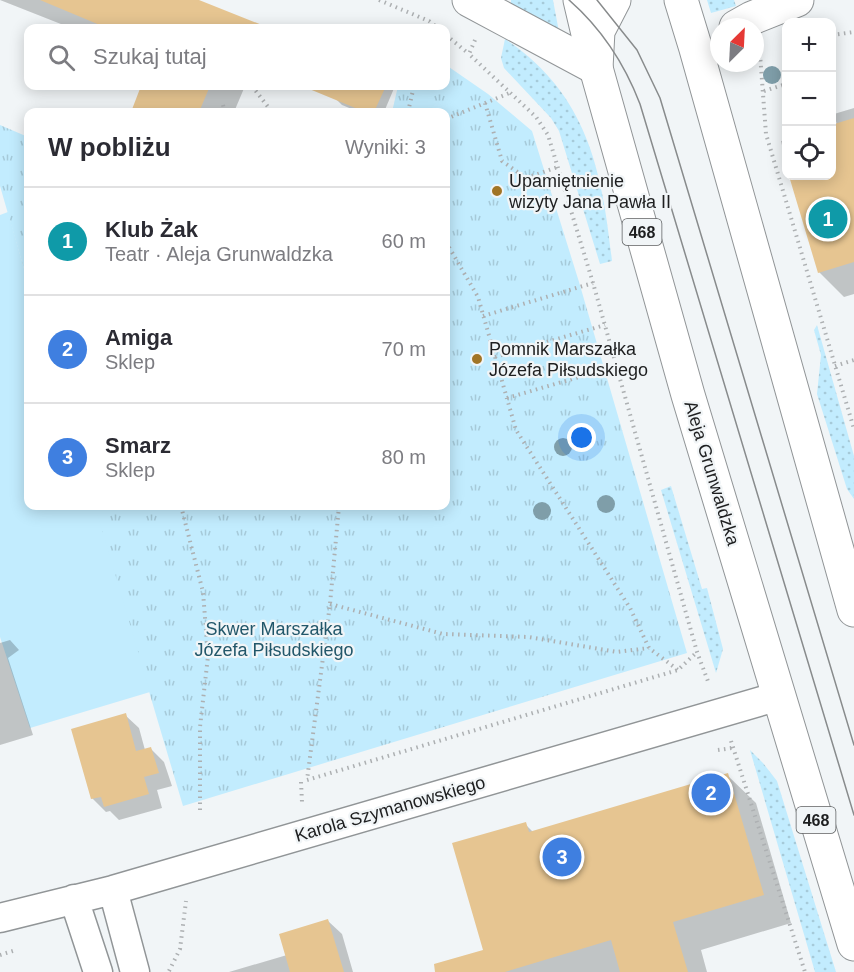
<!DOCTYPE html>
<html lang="pl">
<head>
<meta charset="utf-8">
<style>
  :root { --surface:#fff; --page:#f7f7f7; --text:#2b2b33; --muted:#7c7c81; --line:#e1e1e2; --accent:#a17526 }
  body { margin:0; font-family:Helvetica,sans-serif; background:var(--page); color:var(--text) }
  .controls { position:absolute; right:18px; top:18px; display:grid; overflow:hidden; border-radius:12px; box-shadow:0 3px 15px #0003 }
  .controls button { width:54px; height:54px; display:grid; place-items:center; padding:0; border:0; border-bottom:2px solid var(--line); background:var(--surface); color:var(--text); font:30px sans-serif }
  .compass { position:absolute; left:710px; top:18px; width:54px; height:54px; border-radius:50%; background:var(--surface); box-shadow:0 3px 15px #0003; rotate:24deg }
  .you { position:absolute; left:582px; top:438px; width:21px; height:21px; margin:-15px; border:4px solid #fff; border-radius:50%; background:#1a73e8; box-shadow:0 0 0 9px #1a73e833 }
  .badge { display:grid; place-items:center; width:39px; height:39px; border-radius:50%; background:var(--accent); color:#fff; font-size:20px; font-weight:700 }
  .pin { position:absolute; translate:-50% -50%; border:3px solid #fff; box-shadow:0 2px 6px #0006 }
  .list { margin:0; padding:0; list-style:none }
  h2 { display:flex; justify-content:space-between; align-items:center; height:78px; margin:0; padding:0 24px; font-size:26px }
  h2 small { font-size:20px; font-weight:400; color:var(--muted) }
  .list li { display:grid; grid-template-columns:39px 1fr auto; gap:18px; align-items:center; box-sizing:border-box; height:108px; padding:0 24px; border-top:2px solid var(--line) }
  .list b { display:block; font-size:22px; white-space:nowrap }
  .list p { margin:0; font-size:20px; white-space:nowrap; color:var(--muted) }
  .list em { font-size:20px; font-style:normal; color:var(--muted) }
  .icon { flex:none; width:33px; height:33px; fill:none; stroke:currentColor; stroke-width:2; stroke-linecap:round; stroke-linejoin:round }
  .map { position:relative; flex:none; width:854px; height:972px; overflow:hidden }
  .search { position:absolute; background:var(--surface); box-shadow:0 3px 15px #0003; left:24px; top:24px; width:426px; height:66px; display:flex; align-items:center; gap:15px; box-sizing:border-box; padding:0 21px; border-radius:12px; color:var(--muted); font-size:22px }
  .panel { position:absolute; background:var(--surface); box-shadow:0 3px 15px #0003; left:24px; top:108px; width:426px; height:402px; border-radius:12px }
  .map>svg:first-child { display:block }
  .grass { fill:url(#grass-dots) }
  .park { fill:url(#park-tufts) }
  .garden { fill:#c2ecfe }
  .shadow { fill:#0003 }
  .building { fill:#e6c591 }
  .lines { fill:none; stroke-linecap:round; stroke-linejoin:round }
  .street-casing { stroke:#919597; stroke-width:31 }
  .secondary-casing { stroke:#919597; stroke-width:35 }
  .primary-casing { stroke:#919597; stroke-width:35 }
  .path { stroke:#adb0b2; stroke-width:4; stroke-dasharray:1.5 4.5; stroke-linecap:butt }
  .street { stroke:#fff; stroke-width:28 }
  .secondary { stroke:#fff; stroke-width:33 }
  .primary { stroke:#fff; stroke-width:33 }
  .tram { stroke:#888b8c; stroke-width:1.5 }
  .tree { fill:#7f9ea9 }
  .poi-dot { fill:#a17526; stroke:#f1f5f7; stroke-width:2 }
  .labels { text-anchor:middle; stroke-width:4.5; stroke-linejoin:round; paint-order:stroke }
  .shield { fill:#f1f5f7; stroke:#5d5f60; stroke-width:1.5 }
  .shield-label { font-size:16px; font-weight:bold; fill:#1e1f20 }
  .poi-label { font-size:18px; fill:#1e1f20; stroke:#f1f5f7; text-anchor:start }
  .street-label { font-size:18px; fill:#1e1f20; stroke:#f1f5f7 }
  .park-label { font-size:18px; fill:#22576a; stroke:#f1f5f7 }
</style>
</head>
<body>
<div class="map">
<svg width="854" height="972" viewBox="0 0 854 972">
  <defs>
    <pattern id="grass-dots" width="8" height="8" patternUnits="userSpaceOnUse" patternTransform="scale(1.5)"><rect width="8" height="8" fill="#c2ecfe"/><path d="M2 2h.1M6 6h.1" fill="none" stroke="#a6cad9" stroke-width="1.8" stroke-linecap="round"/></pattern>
    <pattern id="park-tufts" width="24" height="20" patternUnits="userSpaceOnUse" patternTransform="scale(1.5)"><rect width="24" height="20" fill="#c2ecfe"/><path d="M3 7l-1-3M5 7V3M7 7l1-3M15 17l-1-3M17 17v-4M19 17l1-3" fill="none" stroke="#a6cad9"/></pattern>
  </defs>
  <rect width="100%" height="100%" fill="#f1f5f7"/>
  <path class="grass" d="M511,0H553L559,32L511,4Z
    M707,0H734L736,6L711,13Z
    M505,39C587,94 602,169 612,261L600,264L559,131L551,118L504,68L501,58Z
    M817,325L854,456V499L847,489L817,394L821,355L814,330Z
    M671,486L702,589L707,588L723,649L716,673L661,490Z
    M750,750L763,763L777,781L836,972H815Z"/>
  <path class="park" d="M446,65L488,94L532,131L579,282L687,653L183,806L94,506H446V112H392L398,86H446Z
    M0,125L28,137V283L0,186Z"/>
  <path class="garden" d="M8,212L28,283V506H95L150,692L30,728L0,637V215Z"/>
  <path class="shadow" d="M0,0H196L237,16L249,28H71Z
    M143,86H245L234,112H132Z
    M341,86H395L384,112H359L342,105L336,99Z
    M854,108V294L844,297L819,272L791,176H832L837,125L834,114Z
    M786,140V162L781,141Z
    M10,640L19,650L8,658L33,735L0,745V643Z
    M125,715L139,728L145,750L151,749L164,762L172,786L157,790L162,808L119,820L110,811L106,812L92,798Z
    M727,775L756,803L791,923L701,950L707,972H491L485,951L525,824L533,832Z
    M328,921L342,934L353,972H229L287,955Z"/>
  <path class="building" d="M40,0H199L267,27V28H107Z
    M141,86H210L199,112H131Z
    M302,86H386L374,112H365Z
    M854,118V262L818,273L789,176H831V125Z
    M126,713L136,751L151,747L159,773L144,777L149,794L104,807L101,797L91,799L71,729Z
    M728,773L764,895L673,922L688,972H620L611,940L505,972H435L434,964L483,950L452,843L526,822L529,832Z
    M328,919L344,972H290L279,934Z"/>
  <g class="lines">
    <defs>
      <path id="street" d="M113,890L135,972
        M74,899L98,972
        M0,918L113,890L779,696"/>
      <path id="secondary" d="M469,0L596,68L598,31L614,0
        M736,27L752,18L797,0"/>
      <path id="primary" d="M580,0L596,68L688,395L854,944
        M681,0L696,49L854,610"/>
    </defs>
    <use href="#street" class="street-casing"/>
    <use href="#secondary" class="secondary-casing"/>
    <use href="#primary" class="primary-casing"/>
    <path class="path" d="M379,0L429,21L438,28
      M446,35L469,54
      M832,35L854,32
      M475,40L469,54L536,117L548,135L593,283L697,652L709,684
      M760,54L766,134L854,429
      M252,86L272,112
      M764,91L786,84
      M485,103L502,161L526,178L558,167
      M223,105L225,112
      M408,112L414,86
      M446,119L512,92
      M446,242L478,297L516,430L630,608L649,648L678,670
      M483,316L593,283
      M495,357L605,325
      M835,366L854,360
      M507,398L617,366
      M181,506L203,592L208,656L200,727V811
      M331,506L339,509
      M339,506L330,604L307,780L678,670L697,652
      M330,604L443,634L529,637L617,652L649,648
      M731,741L805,972
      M718,750L732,748
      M301,782L302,802
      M0,955L16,950
      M169,971L180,949L186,901"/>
    <use href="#street" class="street"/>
    <use href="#secondary" class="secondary"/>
    <use href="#primary" class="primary"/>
    <path class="tram" d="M569,0C601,28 625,65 640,104L854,815
      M597,0L637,50L660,98L854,745"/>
  </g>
  <g class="tree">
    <circle cx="772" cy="75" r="9"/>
    <circle cx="563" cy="447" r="9"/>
    <circle cx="606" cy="504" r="9"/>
    <circle cx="542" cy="511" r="9"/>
  </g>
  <g class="poi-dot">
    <circle cx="497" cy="191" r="6"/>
    <circle cx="477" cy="359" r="6"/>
  </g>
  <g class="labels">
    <g class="shield">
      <rect x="622.5" y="219" width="39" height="26" rx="4.5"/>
      <rect x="796.5" y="807" width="39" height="26" rx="4.5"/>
    </g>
    <g class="shield-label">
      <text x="642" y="238">468</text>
      <text x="816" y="826">468</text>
    </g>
    <g class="poi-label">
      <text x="509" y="187">Upamiętnienie<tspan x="509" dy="21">wizyty Jana Pawła II</tspan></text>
      <text x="489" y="355">Pomnik Marszałka<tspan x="489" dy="21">Józefa Piłsudskiego</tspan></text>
    </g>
    <g class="street-label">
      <text transform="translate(712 473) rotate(73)" y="6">Aleja Grunwaldzka</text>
      <text transform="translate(390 809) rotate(-16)" y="6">Karola Szymanowskiego</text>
    </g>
    <g class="park-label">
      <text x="274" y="635">Skwer Marszałka<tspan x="274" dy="21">Józefa Piłsudskiego</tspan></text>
    </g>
  </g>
</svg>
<div class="controls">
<button>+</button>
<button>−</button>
<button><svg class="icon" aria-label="locate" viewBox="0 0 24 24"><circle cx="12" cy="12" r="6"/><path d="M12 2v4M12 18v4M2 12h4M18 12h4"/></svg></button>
</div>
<svg class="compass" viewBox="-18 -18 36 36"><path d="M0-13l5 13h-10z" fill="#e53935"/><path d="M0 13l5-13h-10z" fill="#7c7c81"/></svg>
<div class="you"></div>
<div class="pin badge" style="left:828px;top:219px;background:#0f9aa8">1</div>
<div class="pin badge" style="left:711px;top:793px;background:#3f7fe0">2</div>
<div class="pin badge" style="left:562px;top:857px;background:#3f7fe0">3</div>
<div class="search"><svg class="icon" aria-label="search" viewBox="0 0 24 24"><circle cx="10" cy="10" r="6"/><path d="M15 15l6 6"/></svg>Szukaj tutaj</div>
<section class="panel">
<h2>W pobliżu<small>Wyniki: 3</small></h2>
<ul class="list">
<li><span class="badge" style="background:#0f9aa8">1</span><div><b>Klub Żak</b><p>Teatr · Aleja Grunwaldzka</p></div><em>60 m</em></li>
<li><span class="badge" style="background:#3f7fe0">2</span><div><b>Amiga</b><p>Sklep</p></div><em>70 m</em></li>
<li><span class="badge" style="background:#3f7fe0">3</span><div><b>Smarz</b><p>Sklep</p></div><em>80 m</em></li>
</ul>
</section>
</div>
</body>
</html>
